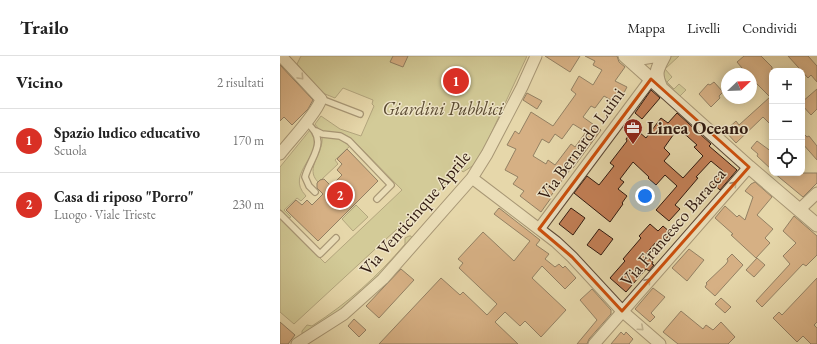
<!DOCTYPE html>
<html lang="it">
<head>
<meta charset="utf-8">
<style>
  :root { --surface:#fff; --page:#f2f2f2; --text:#222; --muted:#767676; --line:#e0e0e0; --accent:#d93025 }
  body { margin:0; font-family:"EB Garamond",serif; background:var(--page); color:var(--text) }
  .controls { position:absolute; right:12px; top:12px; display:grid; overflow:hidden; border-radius:8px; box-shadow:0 2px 10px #0003 }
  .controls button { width:36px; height:36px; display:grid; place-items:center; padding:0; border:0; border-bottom:1px solid var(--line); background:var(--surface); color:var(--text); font:20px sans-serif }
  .compass { position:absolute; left:441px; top:12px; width:36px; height:36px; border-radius:50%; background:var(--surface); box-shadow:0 2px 10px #0003; rotate:67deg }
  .you { position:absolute; left:365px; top:140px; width:14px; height:14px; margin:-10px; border:3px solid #fff; border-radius:50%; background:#1a73e8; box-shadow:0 0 0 6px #1a73e833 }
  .badge { display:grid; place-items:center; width:26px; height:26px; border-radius:50%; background:var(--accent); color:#fff; font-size:13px; font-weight:700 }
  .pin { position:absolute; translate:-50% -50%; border:2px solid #fff; box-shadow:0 1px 4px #0006 }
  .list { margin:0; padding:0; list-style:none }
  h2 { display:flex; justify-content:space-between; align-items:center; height:52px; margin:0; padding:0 16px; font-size:17px }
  h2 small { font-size:13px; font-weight:400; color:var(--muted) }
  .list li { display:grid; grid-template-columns:26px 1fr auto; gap:12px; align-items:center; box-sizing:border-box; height:64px; padding:0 16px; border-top:1px solid var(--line) }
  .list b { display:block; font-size:15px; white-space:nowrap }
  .list p { margin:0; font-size:13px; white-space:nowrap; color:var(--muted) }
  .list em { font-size:13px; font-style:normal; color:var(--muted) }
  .icon { flex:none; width:22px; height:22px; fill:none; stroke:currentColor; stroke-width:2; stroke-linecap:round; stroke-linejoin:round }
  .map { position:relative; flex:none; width:537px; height:288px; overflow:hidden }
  header { display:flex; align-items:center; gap:24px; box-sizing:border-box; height:56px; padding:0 20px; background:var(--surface); border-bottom:1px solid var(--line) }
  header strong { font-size:19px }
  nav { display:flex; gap:22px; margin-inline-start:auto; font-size:14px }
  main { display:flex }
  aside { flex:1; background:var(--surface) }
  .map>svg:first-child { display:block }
  .green { fill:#bcbc84; stroke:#766a49 }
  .building { fill:#c48057; stroke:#2f180e; fill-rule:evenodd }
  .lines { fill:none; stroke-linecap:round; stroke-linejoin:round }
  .service-casing { stroke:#5d4835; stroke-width:8 }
  .minor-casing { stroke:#5d4835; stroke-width:13 }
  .tertiary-casing { stroke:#5d4835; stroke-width:15 }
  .service { stroke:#efe5c8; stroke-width:5.5 }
  .minor { stroke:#efe5c8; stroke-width:11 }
  .tertiary { stroke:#efe5c8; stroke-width:13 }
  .oneway { stroke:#998974 }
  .marked { fill:none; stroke:#cc4f0c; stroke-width:3; stroke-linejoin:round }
  .labels { text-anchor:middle; stroke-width:3; stroke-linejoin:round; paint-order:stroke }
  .park-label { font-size:18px; font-style:italic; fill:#594931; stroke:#efe5c8 }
  .poi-label { font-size:18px; font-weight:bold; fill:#2f180e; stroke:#efe5c8; text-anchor:start }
  .street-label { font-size:18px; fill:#2f180e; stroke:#efe5c8 }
</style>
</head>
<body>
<header>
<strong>Trailo</strong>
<nav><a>Mappa</a><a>Livelli</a><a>Condividi</a></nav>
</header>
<main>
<aside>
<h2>Vicino<small>2 risultati</small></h2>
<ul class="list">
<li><span class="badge">1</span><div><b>Spazio ludico educativo</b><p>Scuola</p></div><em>170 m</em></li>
<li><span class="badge">2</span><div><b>Casa di riposo &quot;Porro&quot;</b><p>Luogo · Viale Trieste</p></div><em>230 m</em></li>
</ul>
</aside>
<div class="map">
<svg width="537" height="288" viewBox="0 0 537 288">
  <rect width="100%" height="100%" fill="#e6d7aa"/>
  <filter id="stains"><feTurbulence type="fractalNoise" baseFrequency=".005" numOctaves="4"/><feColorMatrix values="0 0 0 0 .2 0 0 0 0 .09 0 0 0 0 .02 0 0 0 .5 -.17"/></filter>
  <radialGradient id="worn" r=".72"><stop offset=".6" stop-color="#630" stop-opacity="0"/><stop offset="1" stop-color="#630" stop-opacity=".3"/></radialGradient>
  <path class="green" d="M21,0H247L203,95L194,109L183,116L181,114L14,268L0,256V162L45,207L122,134L71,82L61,77L41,76L35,68L41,60L60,73L81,80L94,50L92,48L93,44L63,32L55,42L40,36L17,8Z
    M390,0H399L385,13L392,21L387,26L394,33L399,28L406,34L400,40C385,26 377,19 390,0Z
    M30,74C48,99 3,116 26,140L21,145L17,142L4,154L11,161L9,162L0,153V111Z
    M42,81L58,82L70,90L55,104L58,108L41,124H40L38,126C24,112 44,97 42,81Z
    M76,149L88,161L73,175L62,163Z
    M129,180H131L132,183L105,214L58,256L22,278V275L27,269L32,270C68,247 98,220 125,188V182Z"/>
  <path class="building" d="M113,0H128L123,11L110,6Z
    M265,0H300L290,16Z
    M305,0H337L339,6L345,11L335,25L347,31L338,48L324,40L315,52L311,50L303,61L321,74L293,112L292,111L270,141L271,142L261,156L240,140L244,135L233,128L238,121L225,114L236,93L227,89L235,75L239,78L251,56L273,70L296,38L291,34L299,20L313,29L322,14L313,9L315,5ZM293,68L306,76L295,91L291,88L275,109L268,104L266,108L253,100L262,83L269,87L275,78L282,83Z
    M464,0H481L492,11V70L483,61L456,87L445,75L456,65L459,69L490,41L471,22V18H467L457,6Z
    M508,0H528L537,10V26L531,19L528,22Z
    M0,9L33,44L28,53L12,69L4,61L0,65Z
    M434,26L443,36L439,40L440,42L431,51L419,38L428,28L430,29Z
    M537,33V53L531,59L522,49V46Z
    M371,34L380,42L362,63L355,57Z
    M247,37L262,45L257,53L243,44Z
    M397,57L431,88L429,90L457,114L440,134L432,127L443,115L431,105L416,121L418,122L395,149L400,153L389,165L376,154L397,130L385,119L376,129L368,122L369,121L353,106L340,123L344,126L338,133L347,140L342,147L343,148L330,166L294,137L307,120L319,129L334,110L330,107L347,85L346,83L350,78L359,76L366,82L381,62L388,67ZM398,72L417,89L414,91L423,100L403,122L384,105L390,98L384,92Z
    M522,76L527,81L529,80L537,90V104L522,87Z
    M477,85L492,96V114L477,100L478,98L471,92Z
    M67,93L98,125L38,185L6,154L16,144L22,149L27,144L32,149L43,138L37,132V127L40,124L44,123L51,130L62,119L57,114L62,108L57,103Z
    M494,117H537V127L523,141Z
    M475,126L492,141L477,159L493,173L485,182L490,187L476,202L451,179L453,178L435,162L445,150L457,161L459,159L465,164L473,141L465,135L471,128Z
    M219,152L260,184L256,189L269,198L265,203L275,211L279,208L283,212L285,210L296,222L285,233L262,210L252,222L286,254L261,281L245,265L240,270L225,256L215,266L238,288H99L161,222L180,239L183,236L207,259L217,248L179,212L183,207L178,203L203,176L234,205L250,185L214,158Z
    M291,152L305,162L293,179L279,168Z
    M514,160L537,180V199L526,210L523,208L482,251L476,245L510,208L503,200L516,187L503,175Z
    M370,168L378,175L383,170L391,177L380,190L376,186L365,199L373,206L372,208L374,209L369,215L366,213L346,236L330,222L345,205L343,203L361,182L359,180Z
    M319,173L333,183L321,199L307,189Z
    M409,193L424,204L407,225L392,212Z
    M452,198L463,209L435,240L425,231L427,228L426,227L446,208L448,205L447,203Z
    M477,202L485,209L474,221L466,214Z
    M121,213L134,224L99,262L86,250Z
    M537,222V266L534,269L537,272V288H531L523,280L517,286L493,262L499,256L502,259Z
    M373,232L385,241L371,257L375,261L370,266L355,253Z
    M312,233L331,254V258L309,283L307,288H297L317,264L300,244Z
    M441,242L451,251L445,257L435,248Z
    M401,255L423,273L426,269L433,274L441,266L455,281L448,288H398L383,276Z
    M74,263L86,274L79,281L68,270Z
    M0,266L15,279L8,288H0Z
    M341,276L344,279L346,276L353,283L349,288H331Z"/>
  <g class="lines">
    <defs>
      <path id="service" d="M41,43L80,58
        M26,66C50,86 31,99 25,121L29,130L35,136
        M36,75L42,78L60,80L69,85L111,129L97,143
        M0,158L40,198L56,182"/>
      <path id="minor" d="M0,98C10,85 37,57 41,43L1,0
        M192,122L276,186L292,201L342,255L380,288
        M519,154L537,137
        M259,173L371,23
        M17,288L64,258L103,223L192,122L207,98L242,31L256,0
        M314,288L469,111"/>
      <path id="tertiary" d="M345,0L469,111L537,169
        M347,1L355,3L373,0
        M381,32C374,17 377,13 384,0"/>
    </defs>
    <use href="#service" class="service-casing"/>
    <use href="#minor" class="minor-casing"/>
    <use href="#tertiary" class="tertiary-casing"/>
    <use href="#service" class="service"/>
    <use href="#minor" class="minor"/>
    <use href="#tertiary" class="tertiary"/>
  </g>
  <defs><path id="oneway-chevron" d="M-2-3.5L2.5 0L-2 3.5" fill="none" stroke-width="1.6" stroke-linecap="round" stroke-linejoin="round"/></defs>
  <g class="oneway">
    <use href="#oneway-chevron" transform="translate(21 21) rotate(47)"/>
    <use href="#oneway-chevron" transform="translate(454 128) rotate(-49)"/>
    <use href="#oneway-chevron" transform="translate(368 225) rotate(-49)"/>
    <use href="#oneway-chevron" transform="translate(361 272) rotate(42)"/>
  </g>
  <path d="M0 0H537V288H0ZM371,23L469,111L342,255L292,201L259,173Z" fill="#e6d7aa" fill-opacity=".55" fill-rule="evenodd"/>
  <path class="marked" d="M371,23L469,111L342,255L292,201L259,173Z"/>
  <defs>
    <symbol id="office-pin" viewBox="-11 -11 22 30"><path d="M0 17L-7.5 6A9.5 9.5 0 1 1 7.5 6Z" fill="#8f2418" stroke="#efe5c8"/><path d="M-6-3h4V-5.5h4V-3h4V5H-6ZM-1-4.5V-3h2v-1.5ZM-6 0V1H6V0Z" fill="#fff"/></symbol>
  </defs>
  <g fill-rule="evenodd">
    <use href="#office-pin" x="342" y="61" width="22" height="30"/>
  </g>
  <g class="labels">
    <g class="park-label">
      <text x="163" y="59">Giardini Pubblici</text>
    </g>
    <g class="poi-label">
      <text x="367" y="78">Linea Oceano</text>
    </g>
    <g class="street-label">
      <text transform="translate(301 88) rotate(-54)" y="6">Via Bernardo Luini</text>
      <text transform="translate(135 157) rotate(-49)" y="6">Via Venticinque Aprile</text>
      <text transform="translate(393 171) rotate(-49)" y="6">Via Francesco Baracca</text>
    </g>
  </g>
  <rect width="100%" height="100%" filter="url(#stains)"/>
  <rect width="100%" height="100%" fill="url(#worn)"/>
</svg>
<div class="controls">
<button>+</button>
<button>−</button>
<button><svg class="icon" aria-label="locate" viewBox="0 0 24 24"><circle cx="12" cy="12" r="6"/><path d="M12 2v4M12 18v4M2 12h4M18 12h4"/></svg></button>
</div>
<svg class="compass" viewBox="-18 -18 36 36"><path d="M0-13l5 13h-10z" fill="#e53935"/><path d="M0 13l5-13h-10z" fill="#767676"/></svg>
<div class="you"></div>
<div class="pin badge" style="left:176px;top:25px">1</div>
<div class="pin badge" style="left:60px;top:139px">2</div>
</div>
</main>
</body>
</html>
